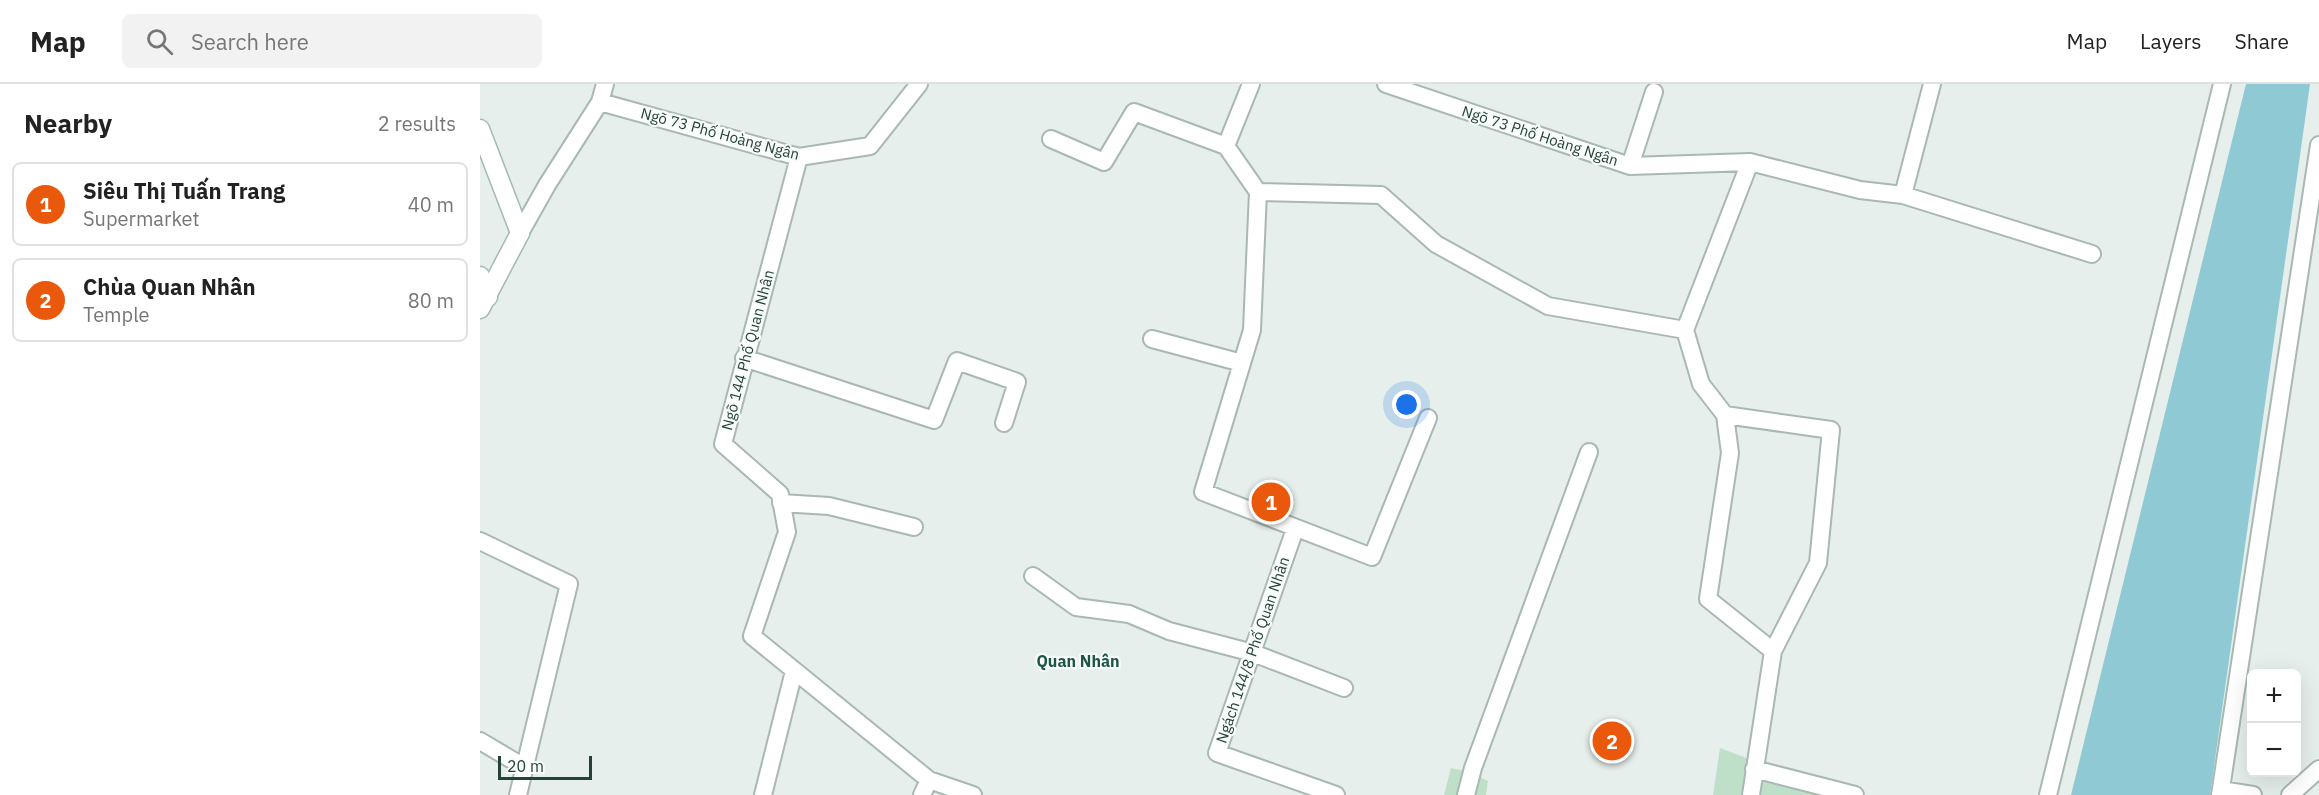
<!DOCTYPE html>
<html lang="en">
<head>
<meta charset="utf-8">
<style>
  :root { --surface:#fff; --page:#f2f2f2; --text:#222; --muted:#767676; --line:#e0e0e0; --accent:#ea580c }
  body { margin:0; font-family:"IBM Plex Sans",sans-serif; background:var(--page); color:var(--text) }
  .controls { position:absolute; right:18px; bottom:18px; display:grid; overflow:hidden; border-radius:9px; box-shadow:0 6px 24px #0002 }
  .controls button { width:54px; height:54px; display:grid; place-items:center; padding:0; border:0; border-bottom:2px solid var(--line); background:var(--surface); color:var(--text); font:30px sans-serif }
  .scale { position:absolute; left:18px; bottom:15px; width:94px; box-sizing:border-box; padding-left:6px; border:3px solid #24423a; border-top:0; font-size:16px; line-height:21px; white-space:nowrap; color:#24423a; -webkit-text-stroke:4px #f7fbf9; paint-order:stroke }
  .you { position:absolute; left:927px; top:321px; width:21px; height:21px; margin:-15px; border:4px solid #fff; border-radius:50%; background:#1a73e8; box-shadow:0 0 0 9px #1a73e833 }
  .badge { display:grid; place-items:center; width:39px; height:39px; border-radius:50%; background:var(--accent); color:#fff; font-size:20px; font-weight:700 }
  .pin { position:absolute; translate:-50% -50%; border:3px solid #fff; box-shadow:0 2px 6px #0006 }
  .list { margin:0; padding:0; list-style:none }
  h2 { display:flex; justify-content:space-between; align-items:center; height:78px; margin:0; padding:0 24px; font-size:26px }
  h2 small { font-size:20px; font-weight:400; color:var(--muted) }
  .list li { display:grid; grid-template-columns:39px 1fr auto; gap:18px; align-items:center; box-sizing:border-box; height:84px; margin:0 12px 12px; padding:0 12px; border:2px solid var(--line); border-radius:9px }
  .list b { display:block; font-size:22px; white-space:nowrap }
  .list p { margin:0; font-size:20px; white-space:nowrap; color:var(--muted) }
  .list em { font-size:20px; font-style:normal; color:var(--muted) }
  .icon { flex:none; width:33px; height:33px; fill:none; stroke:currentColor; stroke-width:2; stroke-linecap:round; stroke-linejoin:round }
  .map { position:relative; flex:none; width:1839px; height:711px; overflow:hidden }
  header { display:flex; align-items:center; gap:36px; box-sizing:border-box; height:84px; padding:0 30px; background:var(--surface); border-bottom:2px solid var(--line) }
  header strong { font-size:28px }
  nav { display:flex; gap:33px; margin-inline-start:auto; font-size:21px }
  .search { width:420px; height:54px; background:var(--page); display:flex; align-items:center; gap:15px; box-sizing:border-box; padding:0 21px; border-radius:9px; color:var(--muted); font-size:22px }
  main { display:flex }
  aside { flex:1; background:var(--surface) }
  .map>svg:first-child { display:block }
  .green { fill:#bfe0c8 }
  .water { fill:#8ec9d4 }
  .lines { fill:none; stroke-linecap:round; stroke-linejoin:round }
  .service-casing { stroke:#a8b8b2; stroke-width:20 }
  .tertiary-casing { stroke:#a8b8b2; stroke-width:21 }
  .secondary-casing { stroke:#a4bbb3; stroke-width:21 }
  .service { stroke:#fff; stroke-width:16 }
  .tertiary { stroke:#fff; stroke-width:18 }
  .secondary { stroke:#fff; stroke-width:18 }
  .labels { text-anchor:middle; stroke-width:4.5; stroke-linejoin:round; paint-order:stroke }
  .street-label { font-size:15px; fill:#24423a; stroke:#f7fbf9 }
  .neighbourhood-label { font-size:16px; font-weight:bold; fill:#1f5548; stroke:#f7fbf9 }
</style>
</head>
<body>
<header>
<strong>Map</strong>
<div class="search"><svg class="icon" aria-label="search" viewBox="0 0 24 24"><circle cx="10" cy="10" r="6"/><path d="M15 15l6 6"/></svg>Search here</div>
<nav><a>Map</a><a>Layers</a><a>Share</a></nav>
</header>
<main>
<aside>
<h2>Nearby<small>2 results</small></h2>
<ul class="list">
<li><span class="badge">1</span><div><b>Siêu Thị Tuấn Trang</b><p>Supermarket</p></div><em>40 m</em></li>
<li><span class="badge">2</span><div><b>Chùa Quan Nhân</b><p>Temple</p></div><em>80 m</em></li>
</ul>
</aside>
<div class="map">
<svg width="1839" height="711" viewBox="0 0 1839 711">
  <rect width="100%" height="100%" fill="#e6efeb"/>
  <path class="green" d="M1240,664L1345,704V711H1233Z
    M971,684L989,688L1008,697L1006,711H964Z"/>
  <path class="water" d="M1766,0H1830L1730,711H1591Z"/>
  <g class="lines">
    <defs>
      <path id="service" d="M771,0L746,62L778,108L772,246L723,408L892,473L948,334
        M906,0L1150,82L1270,78L1380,106L1423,111L1612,170
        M120,18L319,73L390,62L439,0
        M571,55L624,78L654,28L746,62
        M319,73L243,360L300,410L307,448L272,552L449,696L493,711
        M1270,78L1205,246L1221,300L1245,331L1250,369L1228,515L1293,567L1271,711
        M1150,82L1174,8
        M778,108L901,111L956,160L1068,222L1205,246
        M1423,111L1452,0
        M40,149L67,101L120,18L125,0
        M672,255L762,279
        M264,274L454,336L477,277L537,298L524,339
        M1245,331L1351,346L1338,479L1293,567
        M301,419L349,422L434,443
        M815,445L737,669L856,711
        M0,457L89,500L38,711
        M553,492L596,523L649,530L689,547L773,569L864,604
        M0,657L44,683
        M1274,685L1375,711
        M1741,706L1773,711
        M283,711L314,587
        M442,711L449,696
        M986,711L993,684L1109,368
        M1568,711L1742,0
        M1740,711L1839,61
        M1810,711L1839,685"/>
      <path id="tertiary" d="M0,225L40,149"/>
      <path id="secondary" d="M0,45L40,149
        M0,192L8,213"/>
    </defs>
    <use href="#service" class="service-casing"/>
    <use href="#tertiary" class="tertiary-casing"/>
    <use href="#secondary" class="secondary-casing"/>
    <use href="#service" class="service"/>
    <use href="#tertiary" class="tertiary"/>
    <use href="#secondary" class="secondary"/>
  </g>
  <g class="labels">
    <g class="street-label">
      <text transform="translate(240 50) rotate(15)" y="5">Ngõ 73 Phố Hoàng Ngân</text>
      <text transform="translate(1060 52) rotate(18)" y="5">Ngõ 73 Phố Hoàng Ngân</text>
      <text transform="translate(268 266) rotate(-75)" y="5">Ngõ 144 Phố Quan Nhân</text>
      <text transform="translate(773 566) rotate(-71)" y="5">Ngách 144/8 Phố Quan Nhân</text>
    </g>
    <g class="neighbourhood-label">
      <text x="598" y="583">Quan Nhân</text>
    </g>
  </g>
</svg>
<div class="controls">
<button>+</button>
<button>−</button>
</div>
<div class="scale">20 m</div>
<div class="you"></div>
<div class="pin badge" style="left:791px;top:418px">1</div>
<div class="pin badge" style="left:1132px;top:657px">2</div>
</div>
</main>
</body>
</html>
